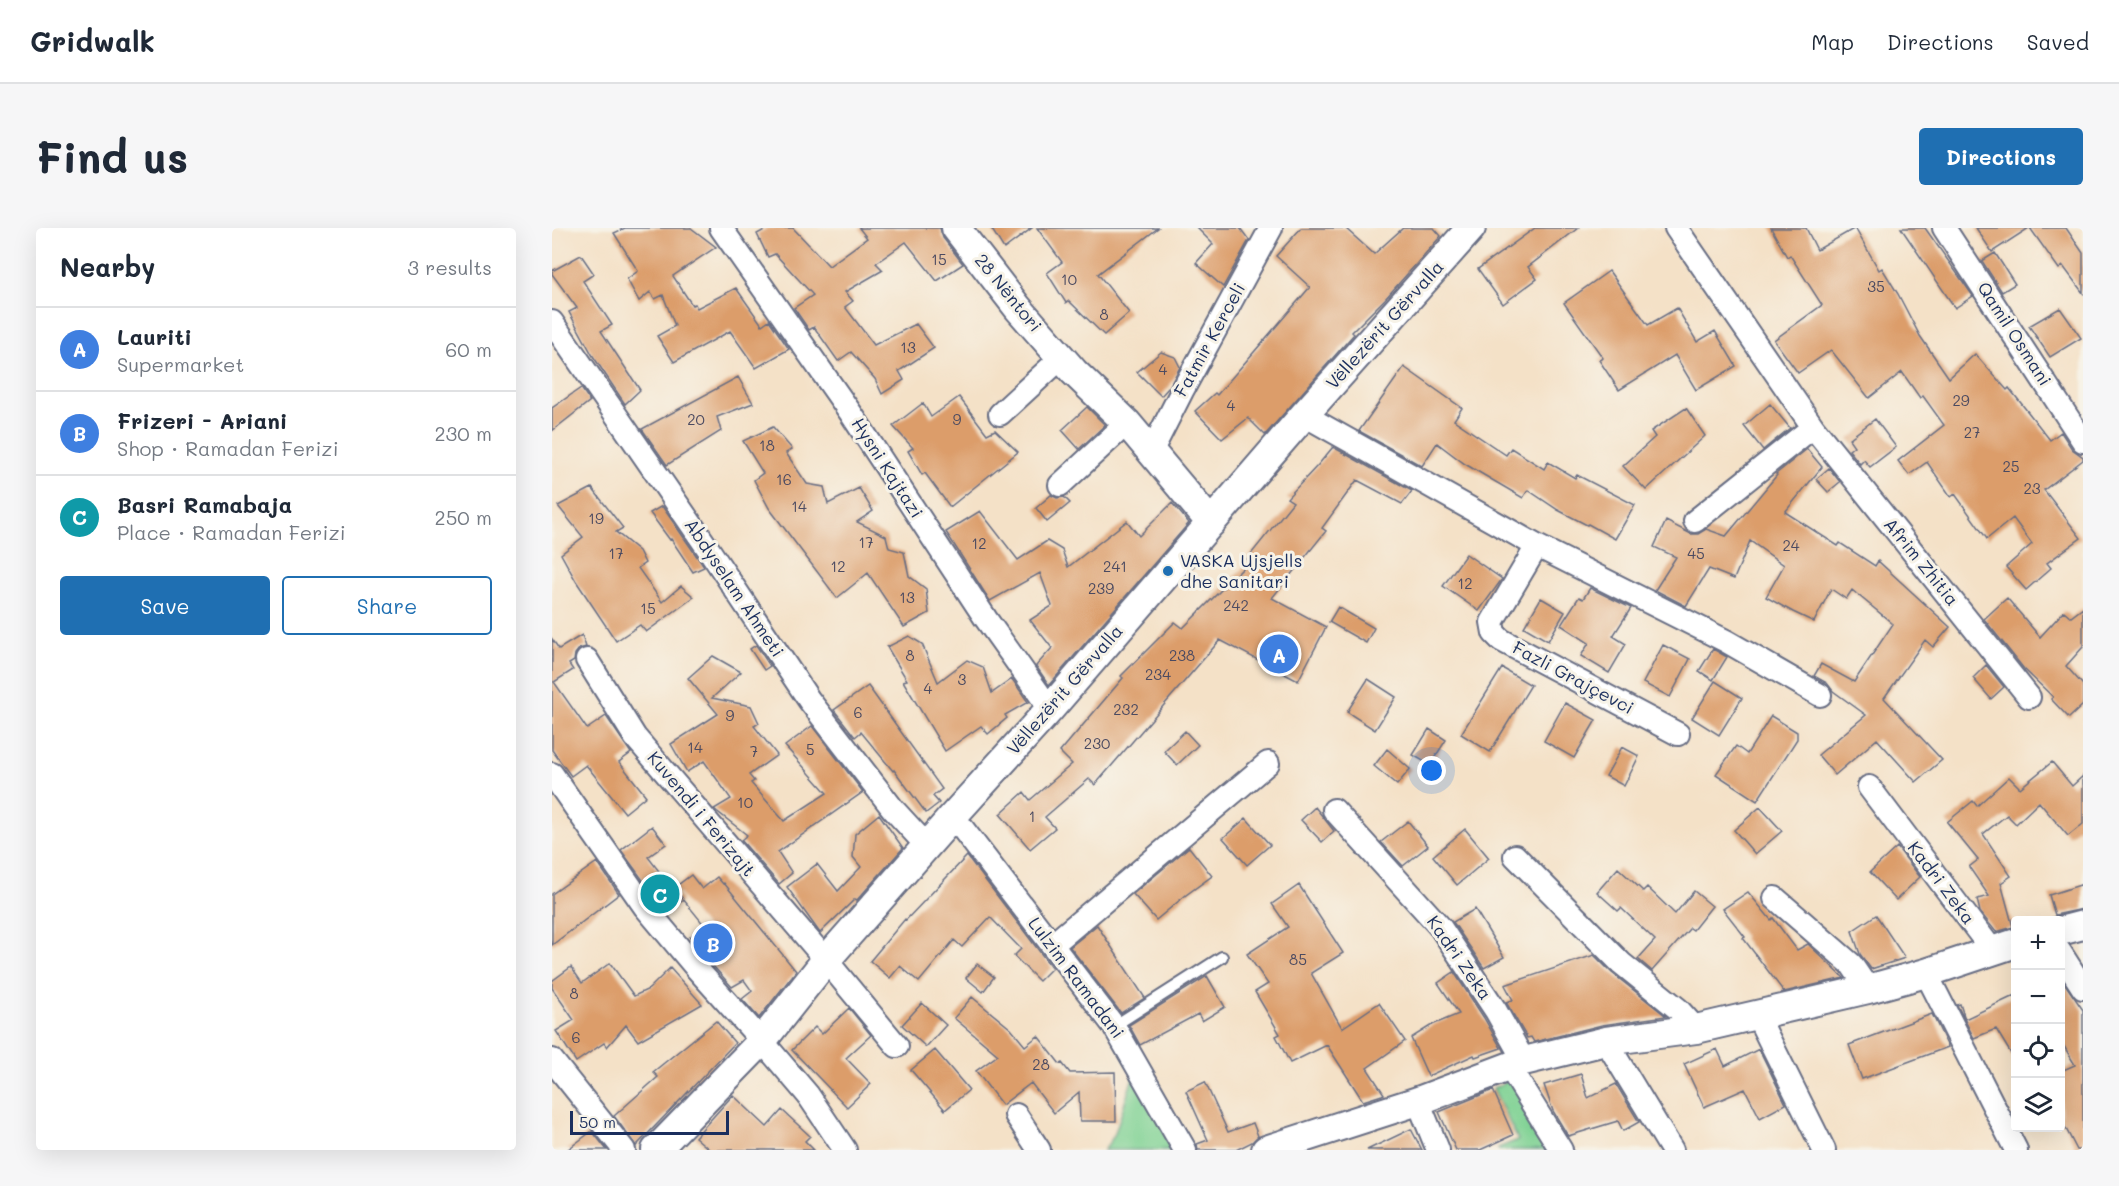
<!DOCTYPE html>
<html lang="en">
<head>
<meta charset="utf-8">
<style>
  :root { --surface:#fff; --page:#f6f6f7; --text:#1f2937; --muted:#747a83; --line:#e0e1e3; --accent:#1f6fb2 }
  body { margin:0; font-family:Mali,sans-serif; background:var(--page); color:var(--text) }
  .controls { position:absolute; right:18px; bottom:18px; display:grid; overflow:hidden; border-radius:6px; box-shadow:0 6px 24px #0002 }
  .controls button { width:54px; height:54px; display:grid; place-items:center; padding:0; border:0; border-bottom:2px solid var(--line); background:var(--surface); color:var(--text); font:30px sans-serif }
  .scale { position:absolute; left:18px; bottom:15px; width:159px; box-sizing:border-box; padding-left:6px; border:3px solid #1b2f5e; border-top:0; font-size:16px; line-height:21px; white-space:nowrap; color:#1b2f5e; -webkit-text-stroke:4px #f7f3e8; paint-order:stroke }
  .you { position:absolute; left:880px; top:543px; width:21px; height:21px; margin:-15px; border:4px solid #fff; border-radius:50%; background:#1a73e8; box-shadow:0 0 0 9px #1a73e833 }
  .badge { display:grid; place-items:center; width:39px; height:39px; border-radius:50%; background:var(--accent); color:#fff; font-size:20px; font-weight:700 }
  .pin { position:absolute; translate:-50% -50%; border:3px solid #fff; box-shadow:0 2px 6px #0006 }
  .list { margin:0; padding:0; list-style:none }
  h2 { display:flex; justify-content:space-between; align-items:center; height:78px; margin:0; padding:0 24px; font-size:26px }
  h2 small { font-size:20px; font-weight:400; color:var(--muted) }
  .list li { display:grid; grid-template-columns:39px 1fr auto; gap:18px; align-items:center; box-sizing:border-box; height:84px; padding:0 24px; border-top:2px solid var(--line) }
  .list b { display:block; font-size:22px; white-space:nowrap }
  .list p { margin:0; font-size:20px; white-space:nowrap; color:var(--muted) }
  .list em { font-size:20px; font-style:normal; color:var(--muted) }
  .actions { display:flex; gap:12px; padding:18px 24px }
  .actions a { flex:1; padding:14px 0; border:2px solid var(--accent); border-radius:6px; text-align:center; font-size:21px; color:var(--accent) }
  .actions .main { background:var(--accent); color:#fff }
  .icon { flex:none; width:33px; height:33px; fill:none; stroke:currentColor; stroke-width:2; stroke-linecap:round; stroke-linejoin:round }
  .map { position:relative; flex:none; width:1531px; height:922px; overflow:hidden; border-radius:6px }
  header { display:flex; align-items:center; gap:36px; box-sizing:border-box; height:84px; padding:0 30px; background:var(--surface); border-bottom:2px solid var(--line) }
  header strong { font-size:28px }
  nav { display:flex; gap:33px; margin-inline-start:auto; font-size:21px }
  .intro { display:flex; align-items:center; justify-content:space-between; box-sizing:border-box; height:144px; padding:0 36px }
  h1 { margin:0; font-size:42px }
  .button { padding:15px 27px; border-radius:6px; background:var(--accent); color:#fff; font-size:21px; font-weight:700 }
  main { display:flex; gap:36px; padding:0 36px }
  aside { flex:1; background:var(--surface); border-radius:6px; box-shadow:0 6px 24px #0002 }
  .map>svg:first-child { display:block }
  .green { fill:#7ed193; stroke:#4c8078; stroke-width:1.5 }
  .building { fill:#dc9d6b }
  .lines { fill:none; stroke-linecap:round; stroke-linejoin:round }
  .service-casing { stroke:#676d83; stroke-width:14 }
  .minor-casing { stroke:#676d83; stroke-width:26 }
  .tertiary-casing { stroke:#676d83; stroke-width:32 }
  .service { stroke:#fff; stroke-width:10 }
  .minor { stroke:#fff; stroke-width:22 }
  .tertiary { stroke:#fff; stroke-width:28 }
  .poi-dot { fill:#1f6fb2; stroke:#f7f3e8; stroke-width:2 }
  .labels { text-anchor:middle; stroke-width:6; stroke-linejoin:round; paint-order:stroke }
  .number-label { font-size:15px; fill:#4b4a61 }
  .street-label { font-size:18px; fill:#1b2f5e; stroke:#f7f3e8 }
  .poi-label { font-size:18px; fill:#1b2f5e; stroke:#f7f3e8; text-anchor:start }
</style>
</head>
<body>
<header>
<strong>Gridwalk</strong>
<nav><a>Map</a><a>Directions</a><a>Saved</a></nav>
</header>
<div class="intro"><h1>Find us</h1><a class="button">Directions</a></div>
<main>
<aside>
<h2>Nearby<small>3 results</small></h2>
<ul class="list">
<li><span class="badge" style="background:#3f7fe0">A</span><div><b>Lauriti</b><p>Supermarket</p></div><em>60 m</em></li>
<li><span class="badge" style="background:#3f7fe0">B</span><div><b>Frizeri - Ariani</b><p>Shop · Ramadan Ferizi</p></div><em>230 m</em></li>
<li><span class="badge" style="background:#0f9aa8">C</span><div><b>Basri Ramabaja</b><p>Place · Ramadan Ferizi</p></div><em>250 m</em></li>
</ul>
<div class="actions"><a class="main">Save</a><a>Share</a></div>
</aside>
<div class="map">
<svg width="1531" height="922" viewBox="0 0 1531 922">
  <rect width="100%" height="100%" fill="#f7f3e8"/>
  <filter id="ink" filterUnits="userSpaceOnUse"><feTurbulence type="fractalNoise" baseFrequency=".0167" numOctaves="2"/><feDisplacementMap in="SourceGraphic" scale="12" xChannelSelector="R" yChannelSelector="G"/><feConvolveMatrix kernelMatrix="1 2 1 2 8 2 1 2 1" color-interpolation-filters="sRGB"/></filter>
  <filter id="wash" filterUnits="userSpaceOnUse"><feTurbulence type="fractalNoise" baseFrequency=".008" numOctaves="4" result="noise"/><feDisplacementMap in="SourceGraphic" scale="24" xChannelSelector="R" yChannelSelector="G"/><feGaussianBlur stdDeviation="1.35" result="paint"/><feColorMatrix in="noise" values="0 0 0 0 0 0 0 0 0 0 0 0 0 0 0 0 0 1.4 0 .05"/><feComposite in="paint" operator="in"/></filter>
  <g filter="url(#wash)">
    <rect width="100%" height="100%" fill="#f4e1c7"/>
    <path class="green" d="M584,840L628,922H552L562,908Z
      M963,849L1000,922H947L946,920L966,912L941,860Z"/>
    <g id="blocks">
      <path class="building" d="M73,0H139L164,19L121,48L140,77L143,76L145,80L184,60L210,97L217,92L237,121L204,140L178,103L122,134L105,108L123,98L111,67L103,71L98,64L87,73L75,51L86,43L62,5Z
        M216,0H241L277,38L315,10L307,0H388L391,10L411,36L385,53L354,14L324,35L331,42L293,64L301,73L293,79L322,117L364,96L382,120L347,143L352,152L330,166L323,151L299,124L286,133L262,99L257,102L242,80L261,67L223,26L216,29L205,6Z
        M439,0H480L452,21Z
        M485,0H606L546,46L577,85L552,107L517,73L514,75L495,45L510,34Z
        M645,0H688L697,12L671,59L644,35L661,16Z
        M749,0H793L822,26L851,0H882L889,8L833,71L800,104L802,106L713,207L696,190L670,211L643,183L663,165L665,167L758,59L724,28Z
        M983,0H1026L976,39L985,51L951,76L926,41Z
        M1219,0H1254L1265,22L1303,0L1327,42L1330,40L1346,66L1368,108L1397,150L1423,126L1455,162L1457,160L1498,212L1509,204L1520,221L1531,229V232L1492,262L1529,310L1495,335L1499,340L1474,362L1454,339L1480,316L1461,290L1435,311L1403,266L1399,269L1375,234L1357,247L1346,233L1392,197L1371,168L1368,170L1350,144L1317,170L1279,122L1246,145L1222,112L1270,77L1238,27L1235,29Z
        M1349,0H1373L1421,68L1403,80Z
        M1424,0H1477L1440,24Z
        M1478,0H1514L1531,25V65L1511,38L1507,41Z
        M1443,25L1463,56L1450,64L1430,33Z
        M29,27L42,46L31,53L60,97L49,103L88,162L73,176L41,128L17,84L25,80L0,46V43Z
        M1057,43L1096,97L1125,80L1145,114L1163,103L1184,138L1144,162L1123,127L1067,162L1047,132L1051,130L1012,75Z
        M1508,80L1529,110L1498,129L1477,98Z
        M609,124L623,129L628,139L617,159L609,168L585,144Z
        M852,139L910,180L902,192L954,227L959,220L992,241L996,234L1023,250L1025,247L1083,277L1063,311L1036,296L1035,297L1006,282L976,262L971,270L913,236L885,215L870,238L807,203Z
        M186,149L201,175L165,189L169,203L115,237L90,201Z
        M29,160L38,173L0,203V180Z
        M407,169L435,206L443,202L466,224L398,279L373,245L370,247L356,223L361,220L341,198L371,175L379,189Z
        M1218,176L1238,200L1211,222L1192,198Z
        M535,179L553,197L527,221L510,202Z
        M1134,180L1153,208L1094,262L1071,238L1103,209L1099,203Z
        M1323,191L1344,219L1318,239L1312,232L1308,236L1297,222L1302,218L1297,211Z
        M221,199L240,221L234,225L255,256L272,259L276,276L307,260L321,283L305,294L334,308L337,320L352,324L357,348L374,361L377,385L352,399L316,345L285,370L217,280L202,252L211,245L191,213Z
        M781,219L860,263L850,276L805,252L770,300L774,303L720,370L774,399L746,453L668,412L543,557L537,551L493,589L503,600L478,621L448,586L472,564L478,572L520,536L508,524L571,450L569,448L623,394L631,400L698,333L695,331L741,274L735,270L766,237Z
        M1255,221L1270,239L1233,284L1286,318L1288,315L1323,338L1326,333L1398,399L1381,419L1373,412L1332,470L1390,532L1364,554L1325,511L1283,547L1266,527L1314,487L1281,463L1275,455L1262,448L1269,436L1302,454L1341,396L1300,362L1294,371L1279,361L1262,394L1241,384L1214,369L1232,337L1198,313L1182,351L1157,341L1134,378L1103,362L1124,329L1102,319L1114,293L1139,306H1146L1154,301L1174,308L1225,247L1224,246Z
        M1277,240L1288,254L1276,264L1264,251Z
        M40,260L71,300L64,304L87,323L93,335L86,340L110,374L129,358L142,369L94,404L88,397L64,413L24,353L9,326L31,309L6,278Z
        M499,267L505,270L512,269L518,275L495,294L484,280Z
        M620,275L637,295L497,457L484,438L500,420L478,392L500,378L488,345L438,373L394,304L428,283L466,332L495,313L510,322L516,339L575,293L587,308Z
        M110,278L146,330L152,339L141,344L119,311L118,312L98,285Z
        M914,326L950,351L927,383L891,358Z
        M1038,360L1079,380L1061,408L1074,416L1057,445L1029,428L1037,415L1009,397L1027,369L1031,371Z
        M989,370L1013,384L996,413L972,399Z
        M1455,370L1488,409L1512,383L1519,389L1531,380V419L1514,438L1531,457V477L1517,490L1499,471L1501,469L1472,441L1432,391Z
        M786,379L822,400L814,415L777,394Z
        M30,407L34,419L27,421L23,426L22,433L17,436L21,442L2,454L35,501L54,488L79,525L67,534L94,568L73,585L34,537L19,548L0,522V411L7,421Z
        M357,408L370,416L386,454L415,432L431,439L440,465L460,451L476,474L453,487L455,490L436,506L429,498L393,523L351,453L355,452L335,419Z
        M204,417L218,438L212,442L198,421Z
        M1111,417L1138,431L1118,469L1091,455Z
        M1161,421L1175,429L1161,452L1147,443Z
        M161,428L189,444L160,470L199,478L207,495L202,498L225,527L197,547L202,553L199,555L232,593L275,565L233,518L260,498L311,564L226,624L240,645L227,656L189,612L195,607L162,581L179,571L152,533L135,544L119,516L166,486L136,450Z
        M1434,437L1452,459L1439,471L1421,450Z
        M950,440L979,457L938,524L909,506Z
        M816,451L844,469L823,502L795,484Z
        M1163,453L1190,470L1167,507L1140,490Z
        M316,458L390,561L381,568L387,575L374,585L342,542L341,543L309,504L303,509L282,482Z
        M1013,475L1044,492L1022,530L992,513Z
        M1219,488L1245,504V511L1205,573L1164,546L1184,518L1195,526Z
        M877,501L894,512L878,537L861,527Z
        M633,503L646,517L625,537L612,523Z
        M1070,519L1087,528L1072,558L1054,548Z
        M835,521L858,541L845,557L822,538Z
        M1500,534L1520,558L1531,548V596L1516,608L1487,574L1464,596L1455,587L1431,606L1459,648L1449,655L1461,699L1444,704L1428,684L1425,671L1437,668L1417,639L1426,632L1395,594L1421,573L1425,578L1457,549L1468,560Z
        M763,579L782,603L770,614L749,592Z
        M1208,579L1230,603L1203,626L1182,602Z
        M327,586L351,620L305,672L303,671L268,705L235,659L265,636L286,663L309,639L301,629L303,606Z
        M694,590L718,617L695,637L671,610Z
        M856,593L876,618L851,638L829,614Z
        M100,598L114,616L96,629L130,673L114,684L69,622Z
        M913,601L937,630L905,657L881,628Z
        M637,619L660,648L634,667L604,692L581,666Z
        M1345,619L1368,649L1344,672L1318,644Z
        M415,628L500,740L487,753L462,728L469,721L438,689L410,719L402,712L367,754L348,738L338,750L318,733L353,691L354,692Z
        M45,634L67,666L0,717V666Z
        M1066,640L1091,663L1095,659L1123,686L1142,663L1160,678L1141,702L1138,700L1100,743L1086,731L1103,712L1069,680L1066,683L1045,664Z
        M139,647L150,661L165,649L171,656L172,655L244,743L207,790L190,771L200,763L192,752L180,759L153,729L138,709L153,698L122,660Z
        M1531,656V681L1503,687L1497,667Z
        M747,657L791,725L759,745L790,800L827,775L853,813L815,840L832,866L830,867L811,873L775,817L738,835L724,808L728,806L703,764L716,756L695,726L736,699L720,676Z
        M1196,664L1219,692L1221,690L1245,722L1256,716L1292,750L1232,764L1191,710L1193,709L1171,681Z
        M923,681L952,729L932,740L901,694Z
        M1324,687L1353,730L1319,741L1308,726L1300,703Z
        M545,697L593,770L569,785L518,719Z
        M1042,727L1060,745L1114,788L1050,797L982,814L979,809L975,810L954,774L961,772L953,757Z
        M58,735L82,768L97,761L118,740L150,776L86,813L74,797L55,819L52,815L24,834L4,803L22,792L0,760V753L19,739L30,755Z
        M425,736L442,749L431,764L414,750Z
        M902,744L932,790L949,820L923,829L922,827L876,848L859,810L880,797L907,786L886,755Z
        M655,748L673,779L650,793L646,786L588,817L577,797Z
        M1509,750L1531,782V922H1525L1509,891V843L1523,837L1509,813Z
        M1464,767V834L1444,801L1422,810L1405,777L1408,776L1413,791Z
        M420,769L459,801L473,818L486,808L508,836L510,835L518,845L563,844L564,893H528L527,864L502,885L479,855L450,877L424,843L446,827L402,790Z
        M370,775L394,797L374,819L350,797Z
        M297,780L319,807L294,830L319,856L295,879L240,822L263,799L270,806Z
        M1380,786L1396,819L1310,851L1297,817Z
        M164,793L183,815L84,918L62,888L106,849L101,844Z
        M1165,821L1173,838L1207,821L1234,876L1208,890L1193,861L1152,879L1132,836Z
        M383,822L417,862L393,882L359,842Z
        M1029,846L1036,870L1064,856L1087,894L1071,903L1066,893L1016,908L1001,883L992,857Z
        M653,854L676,904L701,895L706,908L700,914L684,922H646L645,916L656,912L634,863Z
        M941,862L961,907L928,922H904L887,884Z
        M181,867L215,899L230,882L258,908L253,913L262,922H158L143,909Z
        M859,901L870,922H815Z
        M40,903L55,922H15Z"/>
    </g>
  </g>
  <g filter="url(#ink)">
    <use href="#blocks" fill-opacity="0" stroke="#676d83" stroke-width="1.5"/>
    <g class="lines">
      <defs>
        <path id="service" d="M562,798L670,729"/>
        <path id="minor" d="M169,0L298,184L434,391L498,481
          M1124,0L1261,199L1477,469
          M1392,0L1531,213
          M0,94L157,322L257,472L341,581L375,618
          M448,186L509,130
          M752,187L985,318L1174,413L1268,467
          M599,224L630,163L719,0
          M508,257L575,195
          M1143,293L1261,199
          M985,318L940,394L942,405L949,412L1126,506
          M35,432L83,509L274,732L345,818
          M0,546L93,679L145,741L210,813L256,867L293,922
          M1317,559L1440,722
          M782,582L889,700L944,783L972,833
          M401,588L562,798L633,922
          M963,628L1069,735L1126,781L1144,801
          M1223,670L1299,736L1316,761
          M500,717L716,535
          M1508,724L1531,760
          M1374,745L1464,922
          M1205,787L1272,922
          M1054,813L1120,922
          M0,832L72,922
          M958,840L1009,922
          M866,873L886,922
          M464,887L487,922"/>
        <path id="tertiary" d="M404,0L466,80L522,144L575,195L659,295
          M1508,703L1531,697
          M104,922L210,813L274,732L401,588L498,481L752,187L919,0
          M714,922L866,873L972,833L1054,813L1144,801L1316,761L1374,745L1464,715"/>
      </defs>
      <use href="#service" class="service-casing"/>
      <use href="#minor" class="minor-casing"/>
      <use href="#tertiary" class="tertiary-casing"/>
      <use href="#service" class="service"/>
      <use href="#minor" class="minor"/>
      <use href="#tertiary" class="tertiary"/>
    </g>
  </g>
  <circle class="poi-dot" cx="616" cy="343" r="6"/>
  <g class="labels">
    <g class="number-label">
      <text x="387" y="37">15</text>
      <text x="517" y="57">10</text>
      <text x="1324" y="64">35</text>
      <text x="552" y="92">8</text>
      <text x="356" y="125">13</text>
      <text x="611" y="147">4</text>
      <text x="1409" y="178">29</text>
      <text x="679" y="183">4</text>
      <text x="144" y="197">20</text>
      <text x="405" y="197">9</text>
      <text x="1420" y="210">27</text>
      <text x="215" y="223">18</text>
      <text x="1459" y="244">25</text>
      <text x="232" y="257">16</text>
      <text x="1480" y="266">23</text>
      <text x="247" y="284">14</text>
      <text x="44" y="296">19</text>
      <text x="314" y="320">17</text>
      <text x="427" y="321">12</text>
      <text x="1239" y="323">24</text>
      <text x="64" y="331">17</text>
      <text x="1144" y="331">45</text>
      <text x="286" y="344">12</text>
      <text x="563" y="344">241</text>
      <text x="913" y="361">12</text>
      <text x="549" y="366">239</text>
      <text x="355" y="375">13</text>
      <text x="684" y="383">242</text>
      <text x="96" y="386">15</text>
      <text x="358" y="433">8</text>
      <text x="630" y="433">238</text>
      <text x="606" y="452">234</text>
      <text x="410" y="457">3</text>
      <text x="376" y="466">4</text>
      <text x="574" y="487">232</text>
      <text x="306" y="490">6</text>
      <text x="178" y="493">9</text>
      <text x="545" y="521">230</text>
      <text x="143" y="525">14</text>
      <text x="258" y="527">5</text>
      <text x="202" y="529">7</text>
      <text x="193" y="580">10</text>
      <text x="480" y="594">1</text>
      <text x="746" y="737">85</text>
      <text x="22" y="771">8</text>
      <text x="24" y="815">6</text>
      <text x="489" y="842">28</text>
    </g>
    <g class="street-label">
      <text transform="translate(456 65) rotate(51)" y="6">28 Nëntori</text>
      <text transform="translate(833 97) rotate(-48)" y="6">Vëllezërit Gërvalla</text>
      <text transform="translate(1462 106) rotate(57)" y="6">Qamil Osmani</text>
      <text transform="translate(658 112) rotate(-61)" y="6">Fatmir Kerceli</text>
      <text transform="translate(335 240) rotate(57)" y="6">Hysni Kajtazi</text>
      <text transform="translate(1369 334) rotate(51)" y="6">Afrim Zhitia</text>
      <text transform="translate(182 360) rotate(56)" y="6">Abdyselam Ahmeti</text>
      <text transform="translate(1021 450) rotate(28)" y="6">Fazli Grajçevci</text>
      <text transform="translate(513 462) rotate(-49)" y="6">Vëllezërit Gërvalla</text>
      <text transform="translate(149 586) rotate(50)" y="6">Kuvendi i Ferizajt</text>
      <text transform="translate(1389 655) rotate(53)" y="6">Kadri Zeka</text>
      <text transform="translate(907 730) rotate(55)" y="6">Kadri Zeka</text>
      <text transform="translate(524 750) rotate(53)" y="6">Lulzim Ramadani</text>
    </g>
    <g class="poi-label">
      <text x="628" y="339">VASKA Ujsjells<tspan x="628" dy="21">dhe Sanitari</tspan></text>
    </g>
  </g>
</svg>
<div class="controls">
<button>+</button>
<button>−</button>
<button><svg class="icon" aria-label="locate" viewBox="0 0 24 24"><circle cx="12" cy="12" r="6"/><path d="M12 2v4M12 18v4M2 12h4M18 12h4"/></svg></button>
<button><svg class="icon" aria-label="layers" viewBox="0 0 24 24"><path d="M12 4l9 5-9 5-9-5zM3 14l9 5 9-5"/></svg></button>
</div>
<div class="scale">50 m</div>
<div class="you"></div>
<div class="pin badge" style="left:727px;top:426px;background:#3f7fe0">A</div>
<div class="pin badge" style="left:161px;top:715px;background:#3f7fe0">B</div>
<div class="pin badge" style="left:108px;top:666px;background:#0f9aa8">C</div>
</div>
</main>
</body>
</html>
